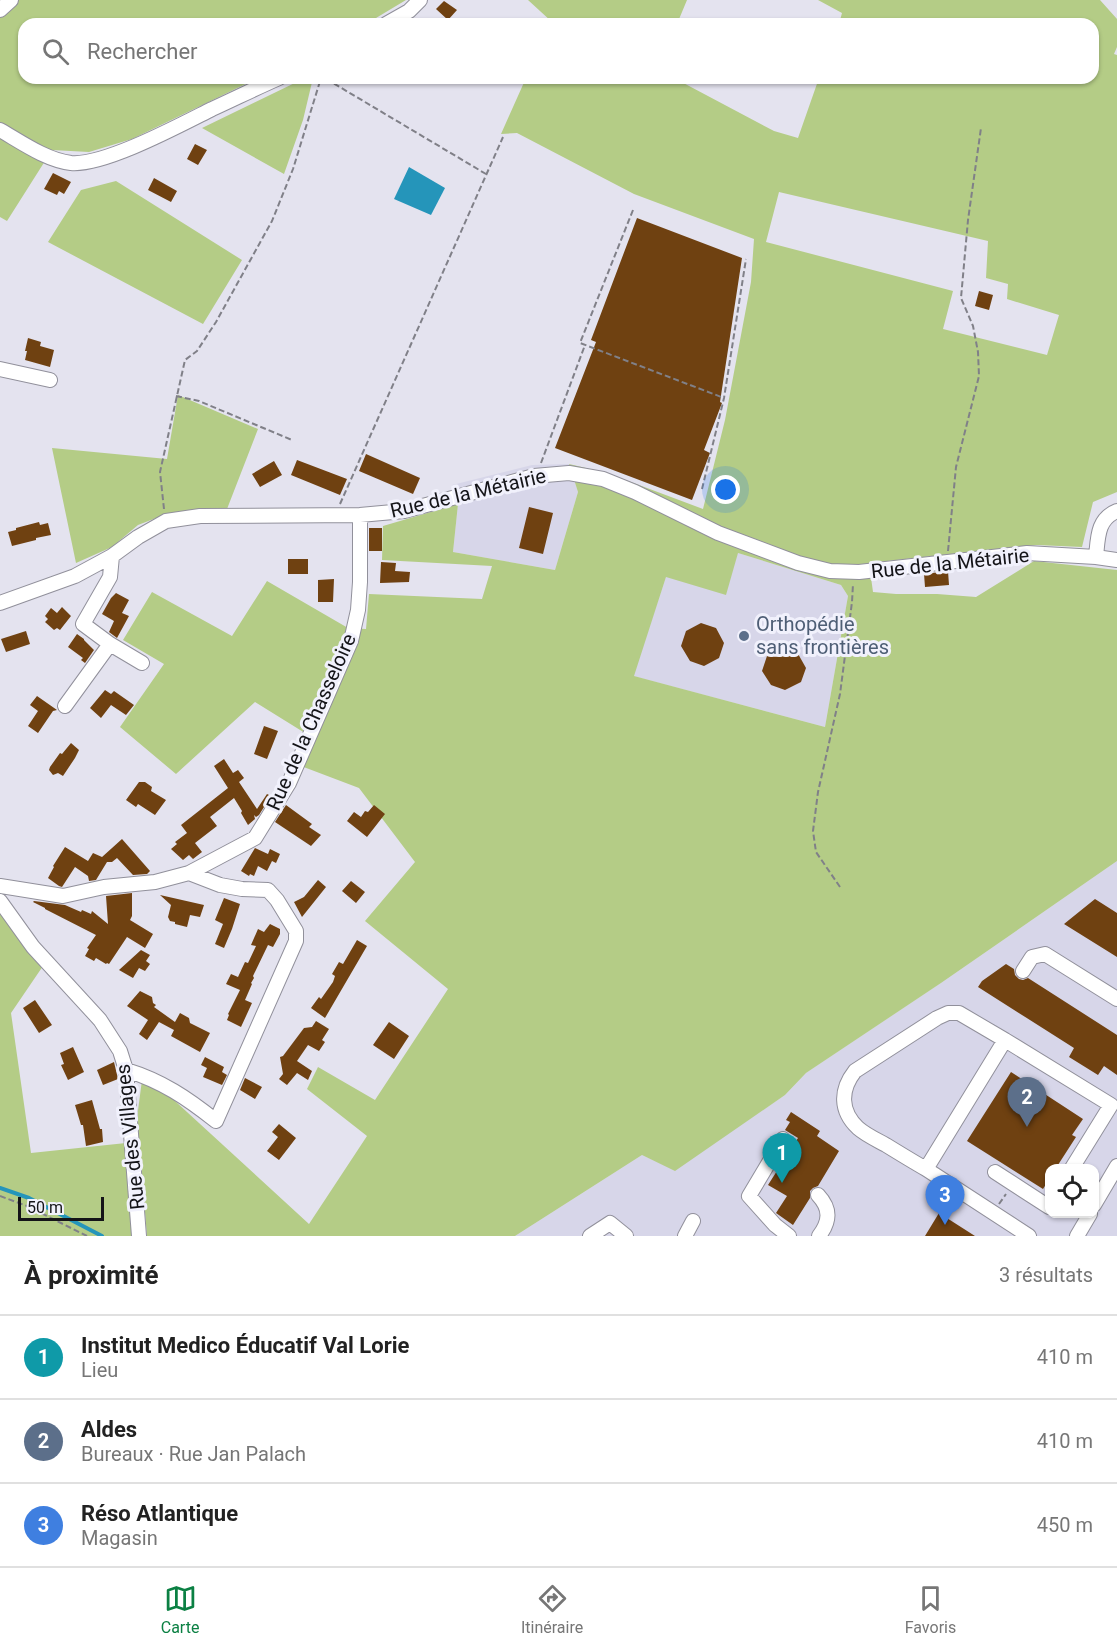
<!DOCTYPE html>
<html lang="fr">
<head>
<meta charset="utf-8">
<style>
  :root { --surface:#fff; --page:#f2f2f2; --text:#222; --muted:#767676; --line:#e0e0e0; --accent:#0b8043 }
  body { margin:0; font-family:Roboto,sans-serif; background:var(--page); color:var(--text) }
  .controls { position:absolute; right:18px; bottom:18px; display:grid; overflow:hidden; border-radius:12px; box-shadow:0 2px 4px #0004 }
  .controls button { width:54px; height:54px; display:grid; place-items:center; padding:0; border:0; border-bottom:2px solid var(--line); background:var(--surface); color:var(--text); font:30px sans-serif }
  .scale { position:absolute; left:18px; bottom:15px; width:86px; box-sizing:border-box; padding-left:6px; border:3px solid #141418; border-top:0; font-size:16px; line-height:21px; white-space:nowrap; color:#141418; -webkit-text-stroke:4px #f1f1fc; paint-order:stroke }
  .you { position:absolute; left:726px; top:490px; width:21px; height:21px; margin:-15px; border:4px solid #fff; border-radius:50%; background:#1a73e8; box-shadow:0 0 0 9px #1a73e833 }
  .badge { display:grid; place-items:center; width:39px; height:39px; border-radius:50%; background:var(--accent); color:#fff; font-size:20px; font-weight:700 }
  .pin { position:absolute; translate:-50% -50px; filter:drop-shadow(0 2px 3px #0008) }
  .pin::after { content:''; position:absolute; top:32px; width:21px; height:18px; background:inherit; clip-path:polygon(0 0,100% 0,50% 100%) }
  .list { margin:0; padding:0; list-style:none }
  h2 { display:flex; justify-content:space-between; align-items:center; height:78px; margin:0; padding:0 24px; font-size:26px }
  h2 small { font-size:20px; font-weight:400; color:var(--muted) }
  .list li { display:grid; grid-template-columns:39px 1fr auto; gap:18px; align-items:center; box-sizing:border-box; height:84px; padding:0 24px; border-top:2px solid var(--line) }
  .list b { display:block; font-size:22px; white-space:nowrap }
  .list p { margin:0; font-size:20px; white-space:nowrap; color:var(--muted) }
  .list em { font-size:20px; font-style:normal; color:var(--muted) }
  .icon { flex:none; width:33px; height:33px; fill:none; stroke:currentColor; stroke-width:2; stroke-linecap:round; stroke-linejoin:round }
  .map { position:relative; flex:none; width:1117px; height:1236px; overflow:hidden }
  .search { position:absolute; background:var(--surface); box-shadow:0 2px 4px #0004; left:18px; right:18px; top:18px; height:66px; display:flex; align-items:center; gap:15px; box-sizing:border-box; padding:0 21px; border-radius:18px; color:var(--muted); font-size:22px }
  .sheet { height:330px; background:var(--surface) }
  nav { display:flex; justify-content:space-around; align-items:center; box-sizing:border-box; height:84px; border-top:2px solid var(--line); background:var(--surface); font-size:16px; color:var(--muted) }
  nav a { display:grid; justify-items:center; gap:3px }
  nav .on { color:var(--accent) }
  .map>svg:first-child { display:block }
  .built { fill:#d7d6e9; fill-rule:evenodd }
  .green { fill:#b4cc86; fill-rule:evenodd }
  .water { fill:#2595ba }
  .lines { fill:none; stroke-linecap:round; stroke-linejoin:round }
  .stream { stroke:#2595ba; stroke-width:4 }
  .building { fill:#6f4111 }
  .minor-casing { stroke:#91909b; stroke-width:16 }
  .path { stroke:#808088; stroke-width:2; stroke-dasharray:6 3; stroke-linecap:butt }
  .minor { stroke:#fff; stroke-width:14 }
  .service-dot { fill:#5c6f8a; stroke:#f1f1fc; stroke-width:2 }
  .labels { text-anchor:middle; stroke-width:6; stroke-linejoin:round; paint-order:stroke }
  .street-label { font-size:20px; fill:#141418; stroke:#f1f1fc }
  .service-label { font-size:20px; fill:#4e5e75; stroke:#f1f1fc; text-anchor:start }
</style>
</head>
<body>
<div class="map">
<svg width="1117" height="1236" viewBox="0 0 1117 1236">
  <rect width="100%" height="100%" fill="#e4e3ef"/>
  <path class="built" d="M569,464L578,492L555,570L453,552L458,504L452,485L532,465Z
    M738,553L841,585L848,596L825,727L633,676L666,577Z
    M1117,861V1236H515L642,1155L675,1170L785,1095L806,1073L941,983ZM1050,1168H1094V1214H1050Z"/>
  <path class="green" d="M0,0H406L366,24H24V78H258L132,139L89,152L52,150L7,221L0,217Z
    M528,0H687L677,24H551L552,22Z
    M818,0H1100L1117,19V47L1114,54L1117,55V492L1093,502L1082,547L1037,545L1015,547L869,563L873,592L896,594H937L976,597L1034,561L1117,570V861L941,983L806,1073L785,1095L675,1171L642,1155L515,1236H147L137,1118L142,1080L163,1090L309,1224L367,1136L307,1089L318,1067L375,1100L448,989L365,921L415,862L359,788L301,766L313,738L255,702L176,774L120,727L164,664L123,640L152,592L232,636L267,581L348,628L366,629L369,594L482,599L492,566L382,560L383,526L458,504L453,552L555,570L578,492L569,464L607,473L703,509L725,420L751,282L754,239L634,194L517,133L501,134L526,78H674L774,131L798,138L819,78H1093V24H839L842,13ZM779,192L988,241L986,278L1008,284L1007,299L1059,315L1047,355L943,329L953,291L766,242ZM738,553L841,585L848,596L825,727L634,676L666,577L726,595Z
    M305,78H313L303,120L284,174L202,128Z
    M116,181L242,260L203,324L48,242L81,190Z
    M178,395L258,429L227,509L164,515L138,525L112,547L76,563L52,448L167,459Z
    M0,909L43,966L11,1013L31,1153L126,1143L133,1236H0Z"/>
  <path class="water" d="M409,167L445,188L431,215L394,199Z"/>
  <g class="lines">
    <path class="stream" d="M0,1188L29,1198L102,1236"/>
  </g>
  <path class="building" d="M444,1L457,10L448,20L436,9Z
    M195,144L207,150L198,165L187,159Z
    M53,173L71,182L64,194L59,191L57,195L44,189Z
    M154,178L177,191L171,202L148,190Z
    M637,218L742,258L720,402L722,403L704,450L710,453L692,500L555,448L596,342L591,340Z
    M979,291L993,295L989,310L975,306Z
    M28,338L41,342L40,346L54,350L50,367L25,360L27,351H25Z
    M366,454L420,478L413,494L359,471Z
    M297,460L347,479L340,495L291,475Z
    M274,461L282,475L260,487L252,474Z
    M529,507L553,513L543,554L519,548Z
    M39,522L40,525L48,523L51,535L36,538V540L12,546L8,532L16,530V528Z
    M369,528H382V551H369Z
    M288,559H308V574H288Z
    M381,562L396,563L395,571L410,572L409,582L380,583Z
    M948,571L949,585L925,587L924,574Z
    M334,579L333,602H318V580Z
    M116,593L129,600L122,613L129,616L117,638L109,632L114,621L102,614L111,598Z
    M62,607L71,616L60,630L57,628L54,630L45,622L48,619L45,616L51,608L57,613Z
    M701,623L716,628L724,643L719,658L704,666L690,661L681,646L686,631Z
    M26,631L30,644L6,652L1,639Z
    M77,634L84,639V640L94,650L85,663L81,660L83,658L68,647Z
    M782,647L797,652L806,668L801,682L785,690L771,685L762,671L767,656Z
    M105,690L111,694L114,691L134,705L126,715L111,705L101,718L90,708Z
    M37,696L57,710L53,711L38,733L28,726L38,711L30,705Z
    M264,726L278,731L267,759L254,754Z
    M71,743L79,750L75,758L63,776L58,773L53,775L49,770L50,767L60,753L62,754Z
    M224,759L233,773L238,770L244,778L239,782L257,809L267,794L271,796L259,815L256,817L254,815L255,819L248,825L241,813L242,811L234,798L210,817L217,826L195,843L202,852L193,859L189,855L183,860L171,849L177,844L175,842L187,833L181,825L228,788L214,766Z
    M139,782H145L152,787L151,791L166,800L155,815L138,804L136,807L126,800Z
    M286,805L312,824L309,827L321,835L311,846L275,822Z
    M374,805L385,814L367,837L347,821L354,812L361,817L365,811L368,812Z
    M122,839L150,871L147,874L133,875L117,858L112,862H107L96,880L89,881L88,876L75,867L62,887L59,886L48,878L54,867L53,866L65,847L88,861L93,853L102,857Z
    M255,848L268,854L270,849L280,854L276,863L272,861L267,871L258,866L254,876L250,874L249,876L241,871Z
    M318,880L326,887L302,917L294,902L304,897Z
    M351,881L365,892L356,903L342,891Z
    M132,893V916L130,920L153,934L145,948L127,937L109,964L107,963L106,964L96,958L94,961L85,956L89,949L87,948L96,935L45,909V908L33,902L34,901L65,905L81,912L82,910L91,914L92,911L108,924L106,896Z
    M160,895L204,905L200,917L190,915L187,927L175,924V922L170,921L168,917L171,905Z
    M224,898L240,904L232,929L224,948L215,944L223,924L215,920Z
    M1095,899L1117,913V957L1064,924Z
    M270,924L280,929V934L273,947L268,945L253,976L254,978L251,983L252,984L245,1000L252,1003L241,1027L227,1020L229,1015L228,1014L240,990L226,984L231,974L238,977L245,962L248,963L256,946L251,945L258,929L264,932Z
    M357,940L367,946L325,1018L311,1008L319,997L321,999L333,982L335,976L332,974L339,962L343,964Z
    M141,950L150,955L146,961L150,964L145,971L139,968L133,978L119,970Z
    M1006,964L1014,969L1015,975L1019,979L1023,980L1028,978L1117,1035V1075L1104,1066L1098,1075L1069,1057L1074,1048L978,987L982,981Z
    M140,991L152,997L153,1003L156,1005L154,1007L175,1022L180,1013L189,1018L190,1023L210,1033L200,1052L171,1036L174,1030L159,1022L147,1040L139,1034L148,1020L127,1006Z
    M35,1000L52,1025L39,1033L23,1008Z
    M316,1021L329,1029L322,1040L325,1042L319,1051L308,1045L297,1061L312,1071L308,1080L297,1073L287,1085L279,1079L283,1074L280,1057L283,1056L304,1028L312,1027Z
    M389,1022L409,1036L394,1059L373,1045Z
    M73,1047L84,1072L68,1080L61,1065L64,1064L60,1053Z
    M205,1057L224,1067L222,1072L227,1075L222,1085L203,1077L207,1068L201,1065Z
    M114,1062L118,1079L103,1085L97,1070Z
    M1011,1072L1083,1119L1072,1135L1076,1137L1056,1168H1050V1178L1043,1189L967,1141Z
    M245,1078L262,1087L255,1099L240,1090Z
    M92,1100L100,1129H102L103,1142L86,1146L83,1125H81L75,1105Z
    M791,1112L820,1131L817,1136L839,1151L818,1186L813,1188L810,1191V1198L793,1225L776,1213L787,1196L768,1185L798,1138L785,1130L790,1122L786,1120Z
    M279,1124L296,1138L279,1160L267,1151L278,1137L272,1132Z
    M939,1213L975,1236H925Z"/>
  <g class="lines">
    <defs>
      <path id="minor" d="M0,10L11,0
        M386,24L409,11L420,0
        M0,130C21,142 46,160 71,163C104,166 180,125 212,109C234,99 256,88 279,78
        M0,369L50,380
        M1096,557C1098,538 1097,519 1117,511
        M0,603L75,576L112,556L138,537L166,521L200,516L360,515L404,511L534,476L569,473L603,479L635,492L718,533L798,563L830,571L859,572L1027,553L1096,557L1117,560
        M110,644L142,663
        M65,706L110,644L83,624L110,577L112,556
        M0,886L63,896L104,887L155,882L189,873L255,838L289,783L351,641L358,610L360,582V515
        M0,901L33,947L100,1020L120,1051L126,1070L139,1236
        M1023,971L1032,957L1045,954L1117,999
        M126,1070C162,1081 187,1098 216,1121L296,941V931L277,900L268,890L242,889L220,885L189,873
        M783,1139L749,1196L775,1225L789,1236
        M926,1169C912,1161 899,1153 886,1145C877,1140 866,1135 858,1128C840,1111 840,1090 855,1071L937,1018L948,1013H959L1005,1040
        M995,1172L1049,1207L1050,1206
        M818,1195C831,1209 830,1221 819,1236
        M1094,1205L1117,1166
        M590,1236L610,1223L626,1236
        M685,1236L693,1221
        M1029,1236L926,1169L1005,1040L1111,1105L1072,1168
        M1077,1236L1090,1214"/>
    </defs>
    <use href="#minor" class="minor-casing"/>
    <path class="path" d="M327,78L333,83L486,174
      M633,210L580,343L724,398
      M176,396L199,401L292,440
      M541,463L585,345
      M702,489L724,398L746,259
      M340,504L503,137
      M164,509L160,472L185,360L197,351L216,322L272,221L293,169L321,78
      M948,551L956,467L979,376L978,352L973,326L961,298L968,220L981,128
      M840,887L816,852L813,831L818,792L840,694L852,602L853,584
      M0,1196L27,1206L87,1236
      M999,1204L1006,1194"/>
    <use href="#minor" class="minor"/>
  </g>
  <circle class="service-dot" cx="744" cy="636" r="6"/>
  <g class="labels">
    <g class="street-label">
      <text transform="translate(468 493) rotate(-13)" y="7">Rue de la Métairie</text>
      <text transform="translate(950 563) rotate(-6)" y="7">Rue de la Métairie</text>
      <text transform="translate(311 722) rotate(-66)" y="7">Rue de la Chasseloire</text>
      <text transform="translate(130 1137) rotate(-96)" y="7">Rue des Villages</text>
    </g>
    <g class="service-label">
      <text x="756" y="631">Orthopédie<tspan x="756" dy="23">sans frontières</tspan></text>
    </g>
  </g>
</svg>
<div class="controls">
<button><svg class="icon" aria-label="locate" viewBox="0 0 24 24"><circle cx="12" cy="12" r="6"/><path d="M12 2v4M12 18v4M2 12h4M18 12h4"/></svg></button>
</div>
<div class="scale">50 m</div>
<div class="you"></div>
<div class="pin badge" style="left:782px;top:1183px;background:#0f9aa8">1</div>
<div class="pin badge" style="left:1027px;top:1127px;background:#5c6f8a">2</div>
<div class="pin badge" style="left:945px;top:1225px;background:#3f7fe0">3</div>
<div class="search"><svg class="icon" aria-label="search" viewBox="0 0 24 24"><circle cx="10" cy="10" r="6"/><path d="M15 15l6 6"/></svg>Rechercher</div>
</div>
<section class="sheet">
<h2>À proximité<small>3 résultats</small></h2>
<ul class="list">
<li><span class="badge" style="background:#0f9aa8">1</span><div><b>Institut Medico Éducatif Val Lorie</b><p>Lieu</p></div><em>410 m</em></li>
<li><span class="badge" style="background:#5c6f8a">2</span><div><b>Aldes</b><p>Bureaux · Rue Jan Palach</p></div><em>410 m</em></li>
<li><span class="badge" style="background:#3f7fe0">3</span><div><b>Réso Atlantique</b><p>Magasin</p></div><em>450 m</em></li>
</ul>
</section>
<nav>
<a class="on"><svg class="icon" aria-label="map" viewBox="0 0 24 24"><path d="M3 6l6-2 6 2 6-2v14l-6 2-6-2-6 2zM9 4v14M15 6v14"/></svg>Carte</a>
<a><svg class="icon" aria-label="directions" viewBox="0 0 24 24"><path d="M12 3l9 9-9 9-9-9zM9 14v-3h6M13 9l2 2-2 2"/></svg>Itinéraire</a>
<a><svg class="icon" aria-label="saved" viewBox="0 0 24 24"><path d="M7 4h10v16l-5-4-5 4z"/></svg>Favoris</a>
</nav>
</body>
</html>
